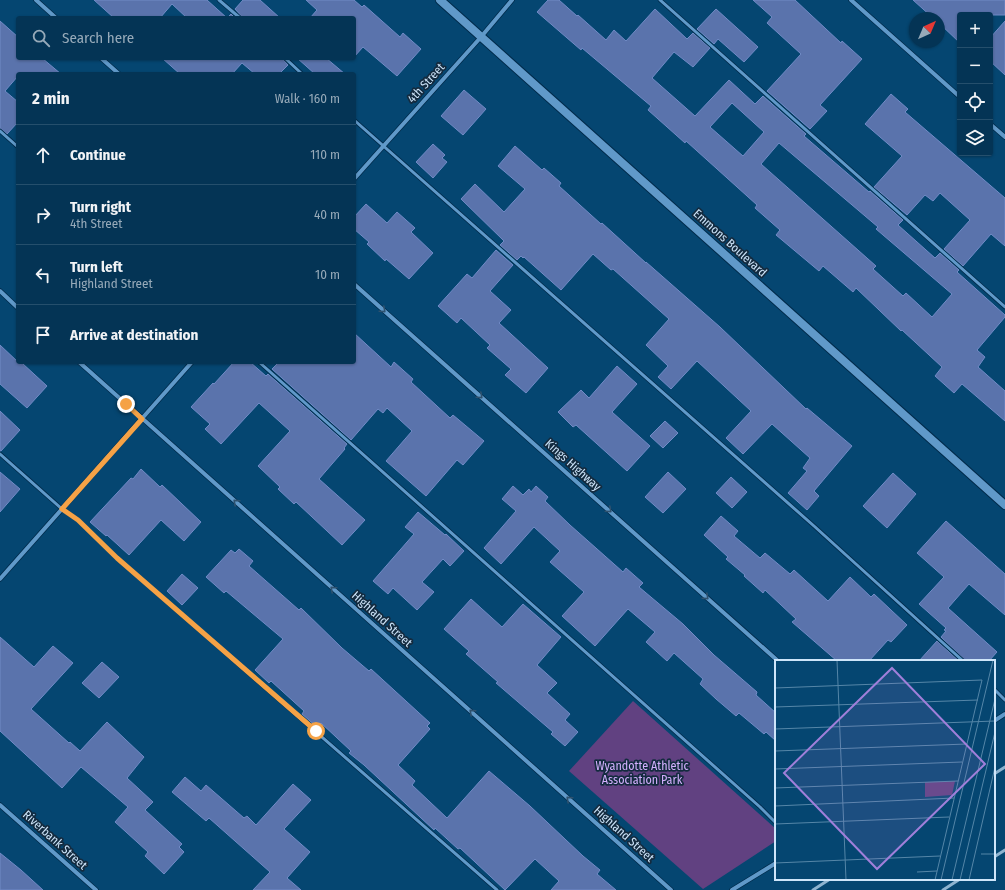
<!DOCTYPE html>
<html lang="en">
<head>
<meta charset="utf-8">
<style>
  :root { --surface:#043455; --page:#0d3c5b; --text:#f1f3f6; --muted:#97aab9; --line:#254f6c }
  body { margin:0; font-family:"Fira Sans Condensed",sans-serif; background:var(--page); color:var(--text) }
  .controls { position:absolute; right:12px; top:12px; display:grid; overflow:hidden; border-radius:4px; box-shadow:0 1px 3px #0004 }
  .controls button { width:36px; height:36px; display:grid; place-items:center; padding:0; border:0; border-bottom:1px solid var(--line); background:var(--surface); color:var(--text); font:20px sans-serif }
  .compass { position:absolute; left:909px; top:12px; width:36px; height:36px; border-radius:50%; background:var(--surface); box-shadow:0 1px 3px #0004; rotate:44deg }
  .stop { position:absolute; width:12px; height:12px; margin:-9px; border:3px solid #f5a246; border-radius:50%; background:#fff }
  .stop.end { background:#f5a246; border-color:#fff; box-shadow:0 1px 4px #0008 }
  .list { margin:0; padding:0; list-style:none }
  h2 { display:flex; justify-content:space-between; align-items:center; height:52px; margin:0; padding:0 16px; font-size:17px }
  h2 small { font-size:13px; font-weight:400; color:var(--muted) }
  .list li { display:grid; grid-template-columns:26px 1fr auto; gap:12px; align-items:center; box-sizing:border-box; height:60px; padding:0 16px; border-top:1px solid var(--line) }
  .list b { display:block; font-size:15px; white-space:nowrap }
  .list p { margin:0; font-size:13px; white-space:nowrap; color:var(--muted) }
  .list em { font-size:13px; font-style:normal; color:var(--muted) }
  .icon { flex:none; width:22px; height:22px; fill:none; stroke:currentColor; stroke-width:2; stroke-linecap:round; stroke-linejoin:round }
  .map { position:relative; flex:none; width:1005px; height:890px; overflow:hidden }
  .search { position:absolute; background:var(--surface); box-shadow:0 1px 3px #0004; left:16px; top:16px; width:340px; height:44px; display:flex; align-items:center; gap:10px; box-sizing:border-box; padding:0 14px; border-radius:4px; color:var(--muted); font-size:15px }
  .panel { position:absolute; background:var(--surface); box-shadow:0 1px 3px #0004; left:16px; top:72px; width:340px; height:292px; border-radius:4px }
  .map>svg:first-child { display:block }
  .green { fill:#614181 }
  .building { fill:#5a73ac; stroke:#718bc6; fill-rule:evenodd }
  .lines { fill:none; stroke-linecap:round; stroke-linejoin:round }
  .lane-casing { stroke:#002b4b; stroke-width:4.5 }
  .street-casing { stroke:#002b4b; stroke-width:5.5 }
  .secondary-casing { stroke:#002b4b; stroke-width:10 }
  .lane { stroke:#6099c9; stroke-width:3 }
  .street { stroke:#6099c9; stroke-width:4 }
  .secondary { stroke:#6099c9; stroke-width:8 }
  .rail { stroke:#8eb3cf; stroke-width:3 }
  .oneway { stroke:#2f526f }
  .route { stroke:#f5a246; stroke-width:5 }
  .labels { text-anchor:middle; stroke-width:3.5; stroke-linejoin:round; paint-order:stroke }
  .street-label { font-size:12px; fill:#cee5fa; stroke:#142b3f }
  .park-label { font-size:12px; fill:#d4b0fe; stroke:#142b3f }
  .inset-road { fill:none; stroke:#5586a8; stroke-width:1 }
  .view { fill:#a07fda; fill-opacity:0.15; stroke:#a07fda; stroke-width:2 }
  .inset-edge { fill:none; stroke:#cee5fa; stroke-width:2 }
</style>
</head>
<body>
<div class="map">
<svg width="1005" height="890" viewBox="0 0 1005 890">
  <rect width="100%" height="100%" fill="#054671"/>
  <path class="green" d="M633,701L776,829V841L703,889L569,771Z"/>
  <path class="building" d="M94,0H207L227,18L231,14L235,18H187L172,4L160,18H114Z
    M243,0H260L280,18H243L235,9Z
    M306,0H354L362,7L364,5L400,37L403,33L421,49L397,76L363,47L354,57V18H310L317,10Z
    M548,0H559L577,16L578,15L606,40L614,30L626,41L655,9L687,39L693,33L710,48L693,67L674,52L652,78L695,116L729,80L755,104L763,96L806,134L804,136L869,192L870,191L903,220L898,225L935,258L940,253L959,270L957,272L1005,315V317L977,350L985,357L978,367L1005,391V421L962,384L954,393L935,376L942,367L902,330L901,331L856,288L853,292L823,266L819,271L776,235L780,230L755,208L757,205L686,141L685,143L648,110L651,106L582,48L581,50L537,12ZM732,103L764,132L743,156L710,127ZM779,143L878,227L876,229L952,294L932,317L906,293L903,296L873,269L876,266L761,164Z
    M753,0H795L841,43L842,41L862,59L820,105L827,111L810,129L767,91L801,54L767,23L772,17Z
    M913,0H1005V15H960V43L939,23V18H933Z
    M716,9L758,47L744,62L718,39L714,44L697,29Z
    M0,21L18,37V58H42L61,74H18V76L5,91L18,102V122L7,134L0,128Z
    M1005,21V75L990,61V38Z
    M162,58H282L288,65L279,74H255L242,63L232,74H180Z
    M297,58H326L345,74H315Z
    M464,90L486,109L463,135L441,116Z
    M891,94L908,109L905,112L1005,198V246L991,234L963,266L944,249L970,220L940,193L933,201L925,195L907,215L874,187L902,156L865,124Z
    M433,144L445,155L442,158L447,162L433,178L416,162Z
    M515,146L542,170L544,168L561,183L559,186L601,224L602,223L646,263V262L720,327L806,409L807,408L852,446L814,491L819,496L807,510L788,493L807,471L803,468L810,458L772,424L743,454L726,438L751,411L697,361L671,389L658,377L668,366L646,345L669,319L613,269L611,270L593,254L561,290L524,257L523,258L521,256L517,260L500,245L504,241L461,199L475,184L504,212L525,189L498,166Z
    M366,204L387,223L397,212L415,228L411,232L433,253L409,279L386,259L385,261L367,244L369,242L354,229V217Z
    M496,250L513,265L490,291L511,310L499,323L548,368L526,393L505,375L511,369L487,348L490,345L461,318L457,323L438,306L467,274L472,278Z
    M354,333L391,367L394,362L413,379L411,382L450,418L453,415L484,441L463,465L457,460L426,496L386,461L412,431L387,408L383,413L378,409L351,440L272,369L279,362H354Z
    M0,345L18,362L21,364L22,363L47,386L27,408L0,384Z
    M234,362H250L266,376L268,374L347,444L344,448L345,449L319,479L365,520L342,545L296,502L294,504L278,489L280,487L258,466L290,431L259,403L221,444L205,429L210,424L191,407L213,383L214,384Z
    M617,366L637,384L612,412L650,446L627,471L576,425L573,427L558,412L581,390L589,398Z
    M0,411L20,430L1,451H0Z
    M665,421L678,433L663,448L650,436Z
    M141,469L160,487L162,485L201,522L184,541L161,520L129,555L107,535L106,536L90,522L131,478L133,479Z
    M0,472L20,489L0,512Z
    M668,472L686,489L663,513L645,497Z
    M893,473L916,494L887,528L863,506Z
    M731,477L747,492L732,508L716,493Z
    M513,486L523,495L529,489L531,492L536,486L548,497L545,501L570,525L623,572L626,568L643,583L639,587L683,624L714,655L757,692L756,695L776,713V741L766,732L764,734L739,713L736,716L716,699L700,684L703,679L674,653L667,661L646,642L655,632L628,609L595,646L562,616L584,592L550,562L560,551L534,527L501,564L484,548L516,511L502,499Z
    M418,512L445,535L446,534L464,551L450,566L443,559L422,582L434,592L417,610L393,588L388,594L373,581L414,534L405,527Z
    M721,516L738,531L734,536L760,558L765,553L790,574L794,570L828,601L850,577L871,597L874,594L907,625L891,642L888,640L869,661H837L792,622L796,619L765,590L763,593L744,576L745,575L726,559L728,557L704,535Z
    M946,521L1005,574V615L969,584L948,608L997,652L989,661H966L941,637L946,631L944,630L946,628L919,604L944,577L917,553Z
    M239,549L253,561L249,566L299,610L301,608L342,648L369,671L371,669L430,723L427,726L430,729L398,765L415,781L412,785L447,818L489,771L530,806L583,856L600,870L597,874L616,890H551L559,881L535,859L505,890L460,848L458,849L435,828L434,830L364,765L349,753L351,751L321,723L317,727L302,714L304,711L271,681L269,683L255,670L283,639L226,591L224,593L206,577L231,550L235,553Z
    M182,574L198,588L182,605L167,591Z
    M471,599L502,627L523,604L561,637L537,665L557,683L547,693L570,714L565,720L578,732L565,746L551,734L553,732L496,683L498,682L466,654L469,651L444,629Z
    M0,637L34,667L53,646L73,663L31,709L69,743L70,742L80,751L107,722L144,757L127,778L153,802L145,810L182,844L179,847L184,852L164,874L145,856L148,852L115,822L128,807L81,767L62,788L0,731Z
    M937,641L959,661H919Z
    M102,662L119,677L99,698L82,683Z
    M185,777L201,791L206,785L244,818L247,816L256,825L293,784L311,800L284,829L310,852L287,878L301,890H253L270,872L209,818L206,821L172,792Z
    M0,853L21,870L43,890H0Z"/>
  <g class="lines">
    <defs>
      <path id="lane" d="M219,0L240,18
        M660,0L1005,307
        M285,58L302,74
        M354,120L814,526L963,661
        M0,131L18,147
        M259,362L760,807L776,823
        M0,454L62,509L78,520L117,558L497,890
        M994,689L1005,700"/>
      <path id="street" d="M36,0L56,18
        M851,0L960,97
        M101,58L119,74
        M990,124L1005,137
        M354,179L481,37L512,0
        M354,284L778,661
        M0,291L18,308
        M79,362L671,890
        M0,579L192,362
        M994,721L1005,714
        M0,805L96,890
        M732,890L776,863"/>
      <path id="secondary" d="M440,0L1005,505"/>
    </defs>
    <use href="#lane" class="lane-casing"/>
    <use href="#street" class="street-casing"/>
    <use href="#secondary" class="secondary-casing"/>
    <use href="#lane" class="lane"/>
    <use href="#street" class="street"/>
    <use href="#secondary" class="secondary"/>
    <path class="rail" d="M994,774L1005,767
      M994,857L1005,850
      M813,890L830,879
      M943,890L960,879"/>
  </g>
  <defs><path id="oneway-chevron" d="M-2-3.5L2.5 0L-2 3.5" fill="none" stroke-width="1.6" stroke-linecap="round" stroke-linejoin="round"/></defs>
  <g class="oneway">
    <use href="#oneway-chevron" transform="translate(383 310) rotate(42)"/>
    <use href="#oneway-chevron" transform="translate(480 396) rotate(42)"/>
    <use href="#oneway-chevron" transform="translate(236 502) rotate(-138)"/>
    <use href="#oneway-chevron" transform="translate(609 510) rotate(42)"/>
    <use href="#oneway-chevron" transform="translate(333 589) rotate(-138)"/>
    <use href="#oneway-chevron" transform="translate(706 597) rotate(42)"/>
    <use href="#oneway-chevron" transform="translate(472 712) rotate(-138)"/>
    <use href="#oneway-chevron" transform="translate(569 799) rotate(-138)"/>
  </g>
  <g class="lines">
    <path class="route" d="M126,404L142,419L62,509L78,520L117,558L316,731"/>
  </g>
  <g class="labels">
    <g class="street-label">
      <text transform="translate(426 83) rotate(-48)" y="4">4th Street</text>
      <text transform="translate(730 243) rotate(42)" y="4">Emmons Boulevard</text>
      <text transform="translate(573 465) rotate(42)" y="4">Kings Highway</text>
      <text transform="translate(382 619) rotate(42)" y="4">Highland Street</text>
      <text transform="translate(624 834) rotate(42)" y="4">Highland Street</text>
      <text transform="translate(55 840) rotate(42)" y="4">Riverbank Street</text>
    </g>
    <g class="park-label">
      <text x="642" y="770">Wyandotte Athletic<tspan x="642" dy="14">Association Park</tspan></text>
    </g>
  </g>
  <g transform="translate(775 660)">
    <rect width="220" height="220" fill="#054671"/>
    <path d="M180,121L177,135L150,137V122Z" fill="#614181"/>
    <path class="inset-road" d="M62,0L71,220M0,28L207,20L160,220M0,47L203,40M0,69L220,61M0,91L192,84M0,109L187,102M0,128L183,121M0,146L179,138M0,164L174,157M206,194H220M0,203L165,196M142,212L162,211M166,220L218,0M177,220L220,39M185,220L220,72M194,220L220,107"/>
    <path class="view" d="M117,8L210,104L102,209L9,113Z"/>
    <rect width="220" height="220" class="inset-edge"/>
  </g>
</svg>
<div class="controls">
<button>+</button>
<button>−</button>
<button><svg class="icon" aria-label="locate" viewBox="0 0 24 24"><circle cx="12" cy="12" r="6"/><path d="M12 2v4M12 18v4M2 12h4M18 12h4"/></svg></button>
<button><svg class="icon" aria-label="layers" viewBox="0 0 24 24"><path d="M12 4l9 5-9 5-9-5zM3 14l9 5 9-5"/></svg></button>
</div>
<svg class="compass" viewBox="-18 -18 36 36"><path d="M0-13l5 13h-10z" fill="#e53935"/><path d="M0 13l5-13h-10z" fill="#97aab9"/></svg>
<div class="stop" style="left:316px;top:731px"></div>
<div class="stop end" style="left:126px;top:404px"></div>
<div class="search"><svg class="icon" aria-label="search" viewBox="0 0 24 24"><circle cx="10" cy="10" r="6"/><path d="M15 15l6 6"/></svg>Search here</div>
<section class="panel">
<h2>2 min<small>Walk · 160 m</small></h2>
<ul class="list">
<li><svg class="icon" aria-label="ahead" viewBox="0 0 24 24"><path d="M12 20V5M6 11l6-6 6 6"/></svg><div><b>Continue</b></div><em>110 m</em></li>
<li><svg class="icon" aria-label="right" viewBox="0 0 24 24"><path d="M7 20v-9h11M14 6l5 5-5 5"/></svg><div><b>Turn right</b><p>4th Street</p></div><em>40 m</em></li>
<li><svg class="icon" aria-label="left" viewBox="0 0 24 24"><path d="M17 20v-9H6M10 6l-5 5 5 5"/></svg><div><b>Turn left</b><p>Highland Street</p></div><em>10 m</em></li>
<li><svg class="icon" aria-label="arrive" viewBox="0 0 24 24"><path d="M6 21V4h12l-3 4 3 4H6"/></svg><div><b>Arrive at destination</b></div></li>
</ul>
</section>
</div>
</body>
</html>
